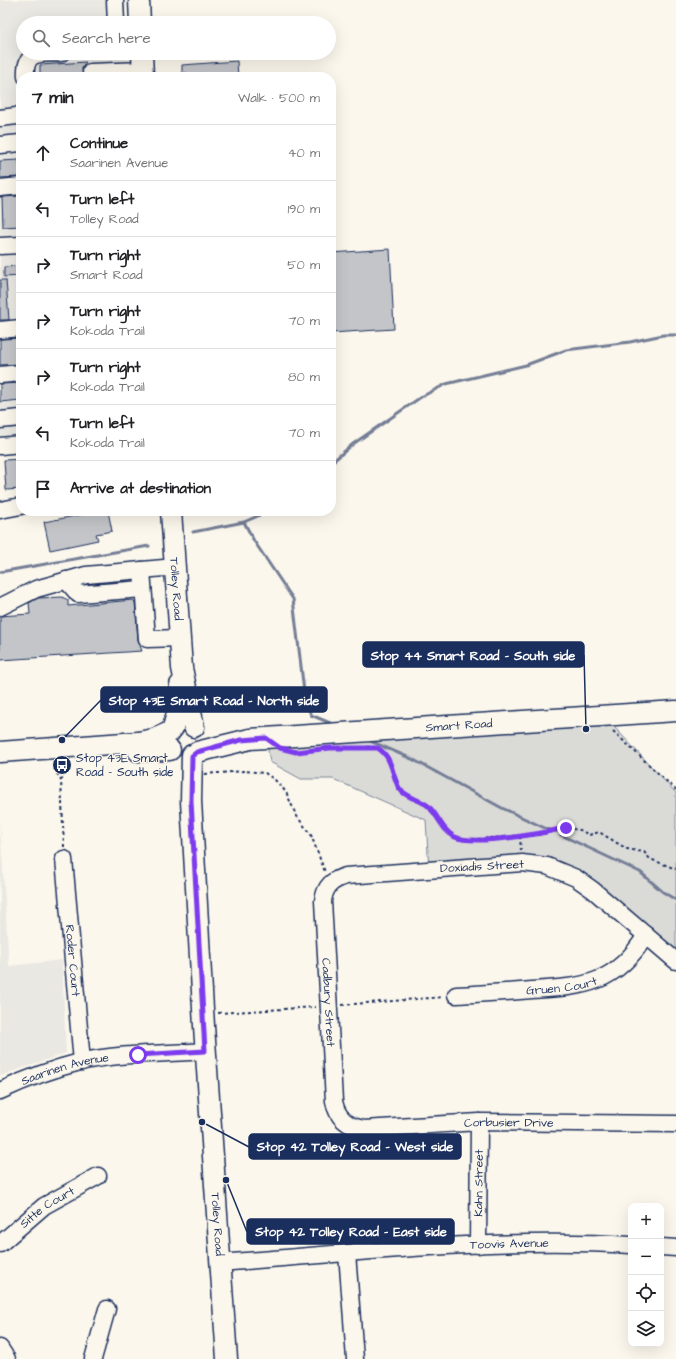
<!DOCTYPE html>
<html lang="en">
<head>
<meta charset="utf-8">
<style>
  :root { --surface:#fff; --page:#f6f6f6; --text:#202124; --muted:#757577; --line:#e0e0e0 }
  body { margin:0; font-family:"Architects Daughter",sans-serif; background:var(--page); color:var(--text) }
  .controls { position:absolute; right:12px; bottom:12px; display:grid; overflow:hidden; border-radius:8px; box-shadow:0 4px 16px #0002 }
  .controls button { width:36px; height:36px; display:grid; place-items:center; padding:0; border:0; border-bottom:1px solid var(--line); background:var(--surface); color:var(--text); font:20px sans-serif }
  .stop { position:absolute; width:12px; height:12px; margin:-9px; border:3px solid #7c3aed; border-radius:50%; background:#fff }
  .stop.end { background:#7c3aed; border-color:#fff; box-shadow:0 1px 4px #0008 }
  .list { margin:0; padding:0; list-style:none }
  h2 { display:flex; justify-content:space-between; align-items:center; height:52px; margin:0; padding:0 16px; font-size:17px }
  h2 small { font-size:13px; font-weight:400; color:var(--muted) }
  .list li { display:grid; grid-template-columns:26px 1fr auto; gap:12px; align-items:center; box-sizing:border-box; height:56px; padding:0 16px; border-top:1px solid var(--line) }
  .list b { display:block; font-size:15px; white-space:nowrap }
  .list p { margin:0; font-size:13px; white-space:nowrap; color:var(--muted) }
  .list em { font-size:13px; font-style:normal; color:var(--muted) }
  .icon { flex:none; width:22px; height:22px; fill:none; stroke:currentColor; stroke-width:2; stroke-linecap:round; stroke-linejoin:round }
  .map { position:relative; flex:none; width:676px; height:1359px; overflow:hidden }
  .search { position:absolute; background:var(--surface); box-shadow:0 4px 16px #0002; left:16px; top:16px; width:320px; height:44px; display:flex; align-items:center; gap:10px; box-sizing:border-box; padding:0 14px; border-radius:22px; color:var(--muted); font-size:15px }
  .panel { position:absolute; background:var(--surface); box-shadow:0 4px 16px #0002; left:16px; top:72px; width:320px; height:444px; border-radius:16px }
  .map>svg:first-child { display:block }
  .built { fill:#eae8e2 }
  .green { fill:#dadad7; stroke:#7a849a }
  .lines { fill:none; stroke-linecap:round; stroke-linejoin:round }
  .stream { stroke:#747e96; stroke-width:3 }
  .building { fill:#c3c5c9; stroke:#1b2f5e }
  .minor-casing { stroke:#1b2f5e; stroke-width:19 }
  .major-casing { stroke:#1b2f5e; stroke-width:23 }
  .path { stroke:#1b2f5e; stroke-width:2; stroke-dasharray:3 3; stroke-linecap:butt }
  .minor { stroke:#fbf7ec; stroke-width:16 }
  .major { stroke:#fbf7ec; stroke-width:20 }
  .route { stroke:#7c3aed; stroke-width:5 }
  .labels { text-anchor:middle; stroke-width:3; stroke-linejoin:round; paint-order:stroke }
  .street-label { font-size:12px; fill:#1b2f5e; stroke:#fbf7ec }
  .poi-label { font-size:12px; fill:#1b2f5e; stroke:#fbf7ec; text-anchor:start }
  .leader { fill:none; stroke:#1b2f5e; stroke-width:1.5 }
  .callout-dot { fill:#1b2f5e; stroke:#fbf7ec; stroke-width:1.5 }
  .callout { fill:#1b2f5e; stroke:#1b2f5e; stroke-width:1.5 }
  .callout-label { font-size:13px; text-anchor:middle; font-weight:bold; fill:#fff }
</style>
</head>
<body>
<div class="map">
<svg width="676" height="1359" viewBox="0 0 676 1359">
  <rect width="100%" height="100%" fill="#fbf7ec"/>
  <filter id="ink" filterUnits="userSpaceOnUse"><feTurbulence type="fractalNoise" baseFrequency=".025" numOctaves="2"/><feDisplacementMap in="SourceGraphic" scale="8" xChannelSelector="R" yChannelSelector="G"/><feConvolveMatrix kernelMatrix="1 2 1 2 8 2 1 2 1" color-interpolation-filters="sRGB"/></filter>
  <g filter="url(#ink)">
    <path class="built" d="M0,0H124L126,23H23V53H128L129,77H21V454L0,456Z
      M0,822L9,966L62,960L66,1053L0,1076Z"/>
    <path class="green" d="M604,716L676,793V961L586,885L538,865L429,870L426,820L333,779H301L270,762L266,738Z"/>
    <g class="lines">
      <path class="stream" d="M331,463L353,444L421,397L446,384L526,365L566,350L630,342L663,335H676
        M244,522L254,541L293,599L305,700L311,715L335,725
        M193,532L244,522L269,511
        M0,572L149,546
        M368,740L412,759L502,808L549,830
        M561,835L640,872L663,892L676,900"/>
    </g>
    <path class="building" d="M237,61L238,77H187V73H182V65Z
      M86,62L82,68L83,77H40V65Z
      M19,160L20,177L0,178V161Z
      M21,196V226L3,227L2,197Z
      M390,249L394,329L331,333V253Z
      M21,266V276L4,277V267Z
      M0,280H6L9,320H0Z
      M21,338V364L0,365V339Z
      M21,383V400L0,402V384Z
      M21,459V489L6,490L4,460Z
      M100,511H108L112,531L96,534L98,540L50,550L44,522Z
      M62,597L68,600V606L133,600L135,602L138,640L142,651L0,660V616L30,614L29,603L38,598Z"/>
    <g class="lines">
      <defs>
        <g id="minor">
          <path d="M115,0L116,23"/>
          <path d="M91,72L143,70"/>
          <path d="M26,77C24,50 40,54 61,53"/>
          <path d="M0,118L17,116L21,114"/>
          <path d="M0,145L21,143"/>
          <path d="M0,188L21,186"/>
          <path d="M0,246L21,245"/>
          <path d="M0,330L21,328"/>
          <path d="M0,375L21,373"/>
          <path d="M0,420L21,418"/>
          <path d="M0,446L21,444"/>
          <path d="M0,510L21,506"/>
          <path d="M142,570L147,639L180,638"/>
          <path d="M66,580L78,594L143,589"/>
          <path d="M0,607L36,589L86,575L175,567"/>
          <path id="s1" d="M64,859L82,1062"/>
          <path id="s2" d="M676,961L593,890L576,878L547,866L522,863L346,876C332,880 325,886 323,901L334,1101C337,1118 347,1126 364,1129L479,1122L676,1124"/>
          <path id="s3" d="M456,995C482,994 507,992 532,990C585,987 616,984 646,935"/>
          <path id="s4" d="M0,1091C26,1079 52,1069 80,1062C120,1053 164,1054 205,1051"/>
          <path id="s5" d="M0,1244L44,1206L98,1176"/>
          <path id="s6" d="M478,1245L479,1122"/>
          <path d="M661,1247L676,1248"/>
          <path d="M347,1253L355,1359"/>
          <path id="s7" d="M220,1263C356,1253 494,1237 631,1245"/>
          <path d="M0,1348L7,1359"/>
          <path d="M93,1359L107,1309"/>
        </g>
        <g id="major">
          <path d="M139,0L140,23"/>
          <path d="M142,53L143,77"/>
          <path id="s8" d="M171,511L182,668L194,727"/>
          <path d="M173,728L178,709L180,685"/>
          <path d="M138,751L170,750"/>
          <path d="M0,752L138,742L154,739L170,732"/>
          <path id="s9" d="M197,752L250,739L676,711"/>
          <path id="s10" d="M192,755L191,801L204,1026L227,1359"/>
        </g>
      </defs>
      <use href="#minor" class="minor-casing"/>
      <use href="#major" class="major-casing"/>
      <path class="path" d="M613,731L676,790
        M367,747L378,748L388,758L399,788L408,796L427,805L447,831L455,837L468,840L494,838L535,835L566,828L580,830L589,835L599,832L627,849L644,852L650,859L676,869
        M54,768L61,780L64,847
        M205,774L245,771L265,773L275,780L286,792L296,815L311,835L325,872
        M61,780L69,767
        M520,836L521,851
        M342,1005L443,997
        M218,1013L316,1007"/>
      <use href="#minor" class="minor"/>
      <use href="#major" class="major"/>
    </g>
  </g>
  <g class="lines" filter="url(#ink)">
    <path class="route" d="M138,1055L205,1051L191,801L192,756L197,752L241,740L266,738L280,748L296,752L330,748H378C382,751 386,755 388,759C393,768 394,779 399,788C405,797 418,799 427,805C438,814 442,831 455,837C475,846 544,833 566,828"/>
  </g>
  <defs>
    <symbol id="bus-disc" viewBox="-11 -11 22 22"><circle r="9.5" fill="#1b2f5e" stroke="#fbf7ec"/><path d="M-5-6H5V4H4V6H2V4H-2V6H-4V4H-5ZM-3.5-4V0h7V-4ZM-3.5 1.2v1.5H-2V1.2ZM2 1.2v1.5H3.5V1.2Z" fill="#fff"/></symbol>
  </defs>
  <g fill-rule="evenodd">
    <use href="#bus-disc" x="51" y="754" width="22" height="22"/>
  </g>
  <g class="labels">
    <g class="street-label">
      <text dy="4" stroke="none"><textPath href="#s8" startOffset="78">Tolley Road</textPath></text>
      <text dy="4" stroke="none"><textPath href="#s9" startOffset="264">Smart Road</textPath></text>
      <text transform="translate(482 866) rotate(-3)" y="4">Doxiadis Street</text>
      <text dy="4" stroke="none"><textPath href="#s1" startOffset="102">Roder Court</textPath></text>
      <text dy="4" stroke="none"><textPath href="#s3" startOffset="106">Gruen Court</textPath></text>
      <text dy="4" stroke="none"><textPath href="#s2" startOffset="501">Cadbury Street</textPath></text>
      <text dy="4" stroke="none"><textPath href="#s4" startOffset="69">Saarinen Avenue</textPath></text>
      <text dy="4" stroke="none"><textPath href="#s2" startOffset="789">Corbusier Drive</textPath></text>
      <text dy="4" stroke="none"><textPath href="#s6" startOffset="62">Kahn Street</textPath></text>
      <text dy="4" stroke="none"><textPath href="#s5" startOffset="60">Sitte Court</textPath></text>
      <text dy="4" stroke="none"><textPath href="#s10" startOffset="470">Tolley Road</textPath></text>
      <text dy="4" stroke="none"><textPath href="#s7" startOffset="290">Toovis Avenue</textPath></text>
    </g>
    <g class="poi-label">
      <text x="76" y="762">Stop 43E Smart<tspan x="76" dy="14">Road - South side</tspan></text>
    </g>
  </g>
  <path class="leader" d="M586 729L584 655M62 740L101 700M202 1122L249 1147M226 1180L247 1232"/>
  <g class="callout-dot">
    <circle cx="586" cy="729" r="4"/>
    <circle cx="62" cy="740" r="4"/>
    <circle cx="202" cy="1122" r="4"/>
    <circle cx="226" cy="1180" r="4"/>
  </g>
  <g class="callout">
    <rect x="363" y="642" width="221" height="25" rx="4"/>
    <rect x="101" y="687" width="226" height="25" rx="4"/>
    <rect x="249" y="1134" width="212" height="25" rx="4"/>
    <rect x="247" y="1219" width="207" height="25" rx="4"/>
  </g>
  <g class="callout-label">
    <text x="473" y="660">Stop 44 Smart Road - South side</text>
    <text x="214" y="705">Stop 43E Smart Road - North side</text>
    <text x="355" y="1151">Stop 42 Tolley Road - West side</text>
    <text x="351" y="1236">Stop 42 Tolley Road - East side</text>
  </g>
</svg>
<div class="controls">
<button>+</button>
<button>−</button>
<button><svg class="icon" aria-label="locate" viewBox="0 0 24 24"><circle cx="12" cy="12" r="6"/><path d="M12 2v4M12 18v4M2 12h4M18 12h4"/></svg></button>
<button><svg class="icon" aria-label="layers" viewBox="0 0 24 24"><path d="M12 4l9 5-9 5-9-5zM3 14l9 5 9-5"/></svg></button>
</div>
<div class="stop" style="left:138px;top:1055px"></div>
<div class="stop end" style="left:566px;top:828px"></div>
<div class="search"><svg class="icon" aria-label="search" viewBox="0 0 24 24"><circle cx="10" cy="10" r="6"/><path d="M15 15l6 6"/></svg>Search here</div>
<section class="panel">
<h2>7 min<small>Walk · 500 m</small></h2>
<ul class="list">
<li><svg class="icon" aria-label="ahead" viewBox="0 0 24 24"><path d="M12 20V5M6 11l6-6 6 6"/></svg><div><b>Continue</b><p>Saarinen Avenue</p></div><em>40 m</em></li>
<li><svg class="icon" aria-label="left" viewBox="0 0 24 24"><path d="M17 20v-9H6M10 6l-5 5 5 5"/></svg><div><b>Turn left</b><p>Tolley Road</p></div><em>190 m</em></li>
<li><svg class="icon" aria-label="right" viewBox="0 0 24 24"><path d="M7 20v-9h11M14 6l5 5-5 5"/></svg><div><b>Turn right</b><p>Smart Road</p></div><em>50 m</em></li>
<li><svg class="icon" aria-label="right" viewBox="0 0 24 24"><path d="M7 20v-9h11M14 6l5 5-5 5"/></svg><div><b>Turn right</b><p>Kokoda Trail</p></div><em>70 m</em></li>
<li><svg class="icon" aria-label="right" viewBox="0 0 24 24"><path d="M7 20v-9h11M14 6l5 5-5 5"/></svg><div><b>Turn right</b><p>Kokoda Trail</p></div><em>80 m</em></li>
<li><svg class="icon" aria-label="left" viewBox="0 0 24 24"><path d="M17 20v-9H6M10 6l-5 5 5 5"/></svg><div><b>Turn left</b><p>Kokoda Trail</p></div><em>70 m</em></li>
<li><svg class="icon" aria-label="arrive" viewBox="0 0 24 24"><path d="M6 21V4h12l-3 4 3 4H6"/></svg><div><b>Arrive at destination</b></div></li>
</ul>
</section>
</div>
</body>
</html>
